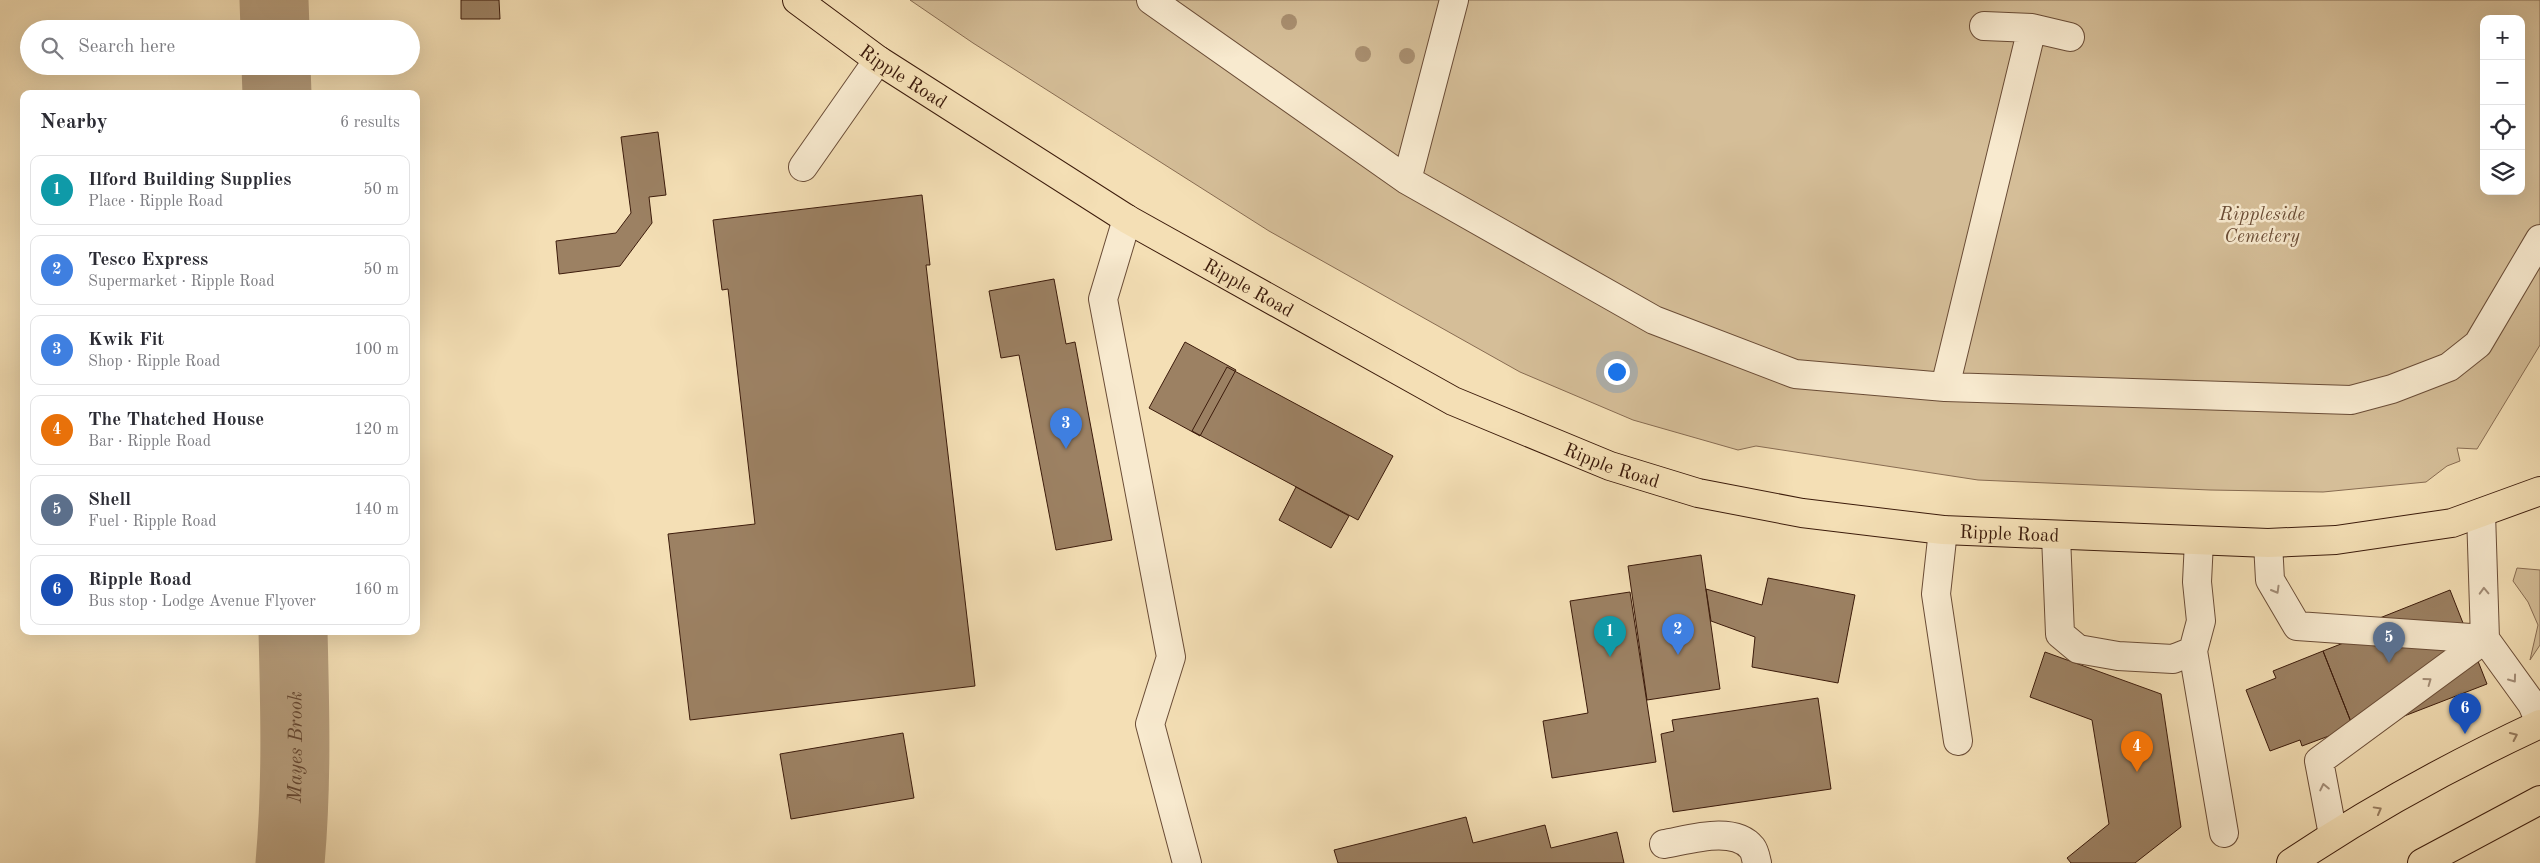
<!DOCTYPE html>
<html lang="en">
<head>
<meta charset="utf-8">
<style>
  :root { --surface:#fff; --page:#f7f7f7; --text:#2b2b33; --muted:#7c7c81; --line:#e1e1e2; --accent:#ea580c }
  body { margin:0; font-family:"Old Standard TT",serif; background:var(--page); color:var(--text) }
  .controls { position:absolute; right:15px; top:15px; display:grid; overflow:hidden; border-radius:10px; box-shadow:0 5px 20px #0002 }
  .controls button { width:45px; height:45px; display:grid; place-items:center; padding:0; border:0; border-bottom:1px solid var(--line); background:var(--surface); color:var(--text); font:25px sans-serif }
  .you { position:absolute; left:1616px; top:371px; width:18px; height:18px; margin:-12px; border:4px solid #fff; border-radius:50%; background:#1a73e8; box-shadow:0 0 0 8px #1a73e833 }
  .badge { display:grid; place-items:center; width:32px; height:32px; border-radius:50%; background:var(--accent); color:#fff; font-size:16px; font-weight:700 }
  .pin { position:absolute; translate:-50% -41px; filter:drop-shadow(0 1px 2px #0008) }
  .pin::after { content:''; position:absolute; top:26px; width:18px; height:15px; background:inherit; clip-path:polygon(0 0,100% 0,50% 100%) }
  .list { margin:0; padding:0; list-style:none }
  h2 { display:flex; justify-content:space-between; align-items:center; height:65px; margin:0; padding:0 20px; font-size:21px }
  h2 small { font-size:16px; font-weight:400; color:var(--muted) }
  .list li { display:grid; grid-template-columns:32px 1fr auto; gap:15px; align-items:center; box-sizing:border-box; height:70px; margin:0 10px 10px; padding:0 10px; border:1px solid var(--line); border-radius:10px }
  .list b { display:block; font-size:19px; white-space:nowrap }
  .list p { margin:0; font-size:16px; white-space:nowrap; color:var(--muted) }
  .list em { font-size:16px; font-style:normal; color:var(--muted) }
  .icon { flex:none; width:28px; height:28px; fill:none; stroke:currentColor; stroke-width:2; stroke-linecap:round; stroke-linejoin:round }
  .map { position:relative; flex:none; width:2540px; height:863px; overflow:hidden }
  .search { position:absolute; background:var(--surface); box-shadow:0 5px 20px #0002; left:20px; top:20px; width:400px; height:55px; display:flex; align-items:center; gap:12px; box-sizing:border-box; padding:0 18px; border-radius:28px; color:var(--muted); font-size:19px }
  .panel { position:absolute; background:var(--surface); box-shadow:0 5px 20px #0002; left:20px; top:90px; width:400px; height:545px; border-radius:10px }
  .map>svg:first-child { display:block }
  .green { fill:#d5be98; stroke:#886c52; fill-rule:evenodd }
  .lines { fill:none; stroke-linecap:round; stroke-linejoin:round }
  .river { stroke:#b59c7b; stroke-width:69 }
  .building { fill:#9c8163; stroke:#3c1b0b }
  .minor-casing { stroke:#6a4c36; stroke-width:30 }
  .major-casing { stroke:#3c1b0b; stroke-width:30 }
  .highway-casing { stroke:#3c1b0b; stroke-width:30 }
  .minor { stroke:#f8eacf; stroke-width:28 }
  .major { stroke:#f4dfb5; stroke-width:28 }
  .highway { stroke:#f4dfb5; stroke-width:28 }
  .tree { fill:#a88e6f }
  .oneway { stroke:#a38d77 }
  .oneway2 { stroke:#987d60 }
  .labels { text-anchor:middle; stroke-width:5; stroke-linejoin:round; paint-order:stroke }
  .street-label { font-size:19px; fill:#3c1b0b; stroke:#f8eacf }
  .park-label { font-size:19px; font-style:italic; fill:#6a4c35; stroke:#f8eacf }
  .water-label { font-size:20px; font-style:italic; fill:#664832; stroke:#f8eacf }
</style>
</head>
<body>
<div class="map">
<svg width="2540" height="863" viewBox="0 0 2540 863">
  <rect width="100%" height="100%" fill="#f4dfb5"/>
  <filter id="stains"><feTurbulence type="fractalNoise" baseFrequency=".004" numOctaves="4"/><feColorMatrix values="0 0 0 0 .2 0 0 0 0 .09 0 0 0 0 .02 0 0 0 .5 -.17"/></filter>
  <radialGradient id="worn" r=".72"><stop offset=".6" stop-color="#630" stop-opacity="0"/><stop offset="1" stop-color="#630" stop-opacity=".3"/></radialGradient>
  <path class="green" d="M910,0H2540V345L2477,449L2457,448L2460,461L2447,466L2426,482L2323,492L2210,490L1978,480L1756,446L1738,450L1633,420L1520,372L1269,231L973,43ZM2484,19H2521V191H2484Z
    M2517,568L2540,570V645L2530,660L2538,625L2528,602L2513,581Z"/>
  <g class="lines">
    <g class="river">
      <path d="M274,0L275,29"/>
      <path d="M276,66L277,94"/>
      <path id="s1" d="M290,863C297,786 295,709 293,631"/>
    </g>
  </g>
  <path class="building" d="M461,0H499L500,19H461Z
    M658,132L666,195L649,197L652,223L620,266L559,274L556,241L616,233L631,213L621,137Z
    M922,195L930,265H926L975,686L690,720L668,534L755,524L728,289L722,290L713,220Z
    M1054,279L1066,344L1075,342L1112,540L1056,550L1019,355L1001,358L989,291Z
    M1185,342L1236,370L1200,436L1149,408Z
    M1227,367L1393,456L1358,520L1192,431Z
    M1296,487L1349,516L1331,548L1279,520Z
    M1701,555L1720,689L1647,700L1628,566Z
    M1768,578L1855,595L1838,683L1752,667L1755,637L1711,621L1706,589L1762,605Z
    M2450,590L2487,684L2381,725L2353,727L2323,651L2346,642L2342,633Z
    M1630,592L1656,762L1552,778L1543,721L1588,713L1570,601Z
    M2323,651L2353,727L2302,746L2300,740L2270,751L2246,690L2276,678L2273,671Z
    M2045,652L2161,694L2181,827L2135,863H2071L2067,858L2109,824L2092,720L2030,697Z
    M1818,698L1831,789L1673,812L1661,734L1674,731L1672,720Z
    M903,733L914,798L791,819L780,754Z
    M1466,817L1473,843L1545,825L1551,848L1617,832L1624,863H1338L1334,850Z"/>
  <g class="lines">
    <defs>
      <path id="minor" d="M1151,0L1407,180L1654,320L1795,374L1945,387L2351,400L2392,389L2449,367L2478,344L2540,239
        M1984,26L2032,28L2070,37
        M803,167L878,60
        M1407,180L1454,0
        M1127,219L1103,299L1171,657L1150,724L1187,863
        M1945,387L2032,28
        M2481,513L2485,639L2532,704L2540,722
        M1943,530L1936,594L1958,741
        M2056,536L2060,634L2078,649L2118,656L2173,659L2193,651L2201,621L2197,582L2199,541
        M2268,543L2270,580L2297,626L2485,639
        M2193,651L2224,833
        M2333,835L2319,761L2485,639
        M1664,844C1688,840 1734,825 1752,848C1755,852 1756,859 1757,863"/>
      <g id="major">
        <path id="s2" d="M797,0L878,60L1127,219L1453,401L1610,466L1698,493L1802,513L1943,530L2268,543L2336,540L2452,523L2540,491"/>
      </g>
      <path id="highway" d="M2291,863C2370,810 2454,764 2540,724
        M2422,863L2540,800"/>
    </defs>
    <use href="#minor" class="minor-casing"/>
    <use href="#major" class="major-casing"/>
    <use href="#highway" class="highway-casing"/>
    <use href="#minor" class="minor"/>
    <use href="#major" class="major"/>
    <use href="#highway" class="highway"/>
  </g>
  <g class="tree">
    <circle cx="1289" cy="22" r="8"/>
    <circle cx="1363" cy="54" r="8"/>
    <circle cx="1407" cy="56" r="8"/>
  </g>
  <defs><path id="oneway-chevron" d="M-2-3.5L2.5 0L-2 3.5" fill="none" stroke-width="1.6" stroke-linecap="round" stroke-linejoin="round" transform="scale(1.25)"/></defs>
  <g class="oneway">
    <use href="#oneway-chevron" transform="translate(2276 590) rotate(60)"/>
    <use href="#oneway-chevron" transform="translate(2484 591) rotate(-92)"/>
    <use href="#oneway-chevron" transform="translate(2513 679) rotate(54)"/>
    <use href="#oneway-chevron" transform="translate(2428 681) rotate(-36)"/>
    <use href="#oneway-chevron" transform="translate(2324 787) rotate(-102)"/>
  </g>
  <g class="oneway2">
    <use href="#oneway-chevron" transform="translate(2514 736) rotate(-25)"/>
    <use href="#oneway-chevron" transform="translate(2378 810) rotate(-29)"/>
  </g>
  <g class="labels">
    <g class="street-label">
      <text dy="7" stroke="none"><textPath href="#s2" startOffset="131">Ripple Road</textPath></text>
      <text dy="7" stroke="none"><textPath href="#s2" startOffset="536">Ripple Road</textPath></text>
      <text dy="7" stroke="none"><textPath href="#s2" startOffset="941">Ripple Road</textPath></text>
      <text dy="7" stroke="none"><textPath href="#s2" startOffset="1346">Ripple Road</textPath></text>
    </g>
    <g class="park-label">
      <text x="2262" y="220">Rippleside<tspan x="2262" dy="22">Cemetery</tspan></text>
    </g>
    <g class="water-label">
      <text dy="7" stroke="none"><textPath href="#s1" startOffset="116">Mayes Brook</textPath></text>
    </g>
  </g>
  <rect width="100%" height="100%" filter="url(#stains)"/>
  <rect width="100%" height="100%" fill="url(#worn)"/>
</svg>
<div class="controls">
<button>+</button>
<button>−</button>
<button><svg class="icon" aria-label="locate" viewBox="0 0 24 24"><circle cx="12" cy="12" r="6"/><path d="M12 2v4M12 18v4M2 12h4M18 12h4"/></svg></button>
<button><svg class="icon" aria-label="layers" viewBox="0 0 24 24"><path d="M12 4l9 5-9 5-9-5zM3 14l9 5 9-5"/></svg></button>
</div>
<div class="you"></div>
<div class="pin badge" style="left:1610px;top:657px;background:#0f9aa8">1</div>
<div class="pin badge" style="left:1678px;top:655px;background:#3f7fe0">2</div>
<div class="pin badge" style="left:1066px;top:449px;background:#3f7fe0">3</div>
<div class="pin badge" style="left:2137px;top:772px;background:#e8710a">4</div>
<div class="pin badge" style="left:2389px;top:663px;background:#5c6f8a">5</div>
<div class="pin badge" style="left:2465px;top:734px;background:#1a4fb4">6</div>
<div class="search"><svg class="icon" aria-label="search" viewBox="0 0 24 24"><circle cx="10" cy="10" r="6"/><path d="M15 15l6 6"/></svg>Search here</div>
<section class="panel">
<h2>Nearby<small>6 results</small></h2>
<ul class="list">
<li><span class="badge" style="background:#0f9aa8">1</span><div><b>Ilford Building Supplies</b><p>Place · Ripple Road</p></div><em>50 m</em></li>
<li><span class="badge" style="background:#3f7fe0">2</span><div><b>Tesco Express</b><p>Supermarket · Ripple Road</p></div><em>50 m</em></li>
<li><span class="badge" style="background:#3f7fe0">3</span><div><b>Kwik Fit</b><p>Shop · Ripple Road</p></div><em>100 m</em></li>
<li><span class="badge" style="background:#e8710a">4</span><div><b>The Thatched House</b><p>Bar · Ripple Road</p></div><em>120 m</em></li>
<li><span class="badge" style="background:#5c6f8a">5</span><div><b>Shell</b><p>Fuel · Ripple Road</p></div><em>140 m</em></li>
<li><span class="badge" style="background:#1a4fb4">6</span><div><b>Ripple Road</b><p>Bus stop · Lodge Avenue Flyover</p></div><em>160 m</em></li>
</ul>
</section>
</div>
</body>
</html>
